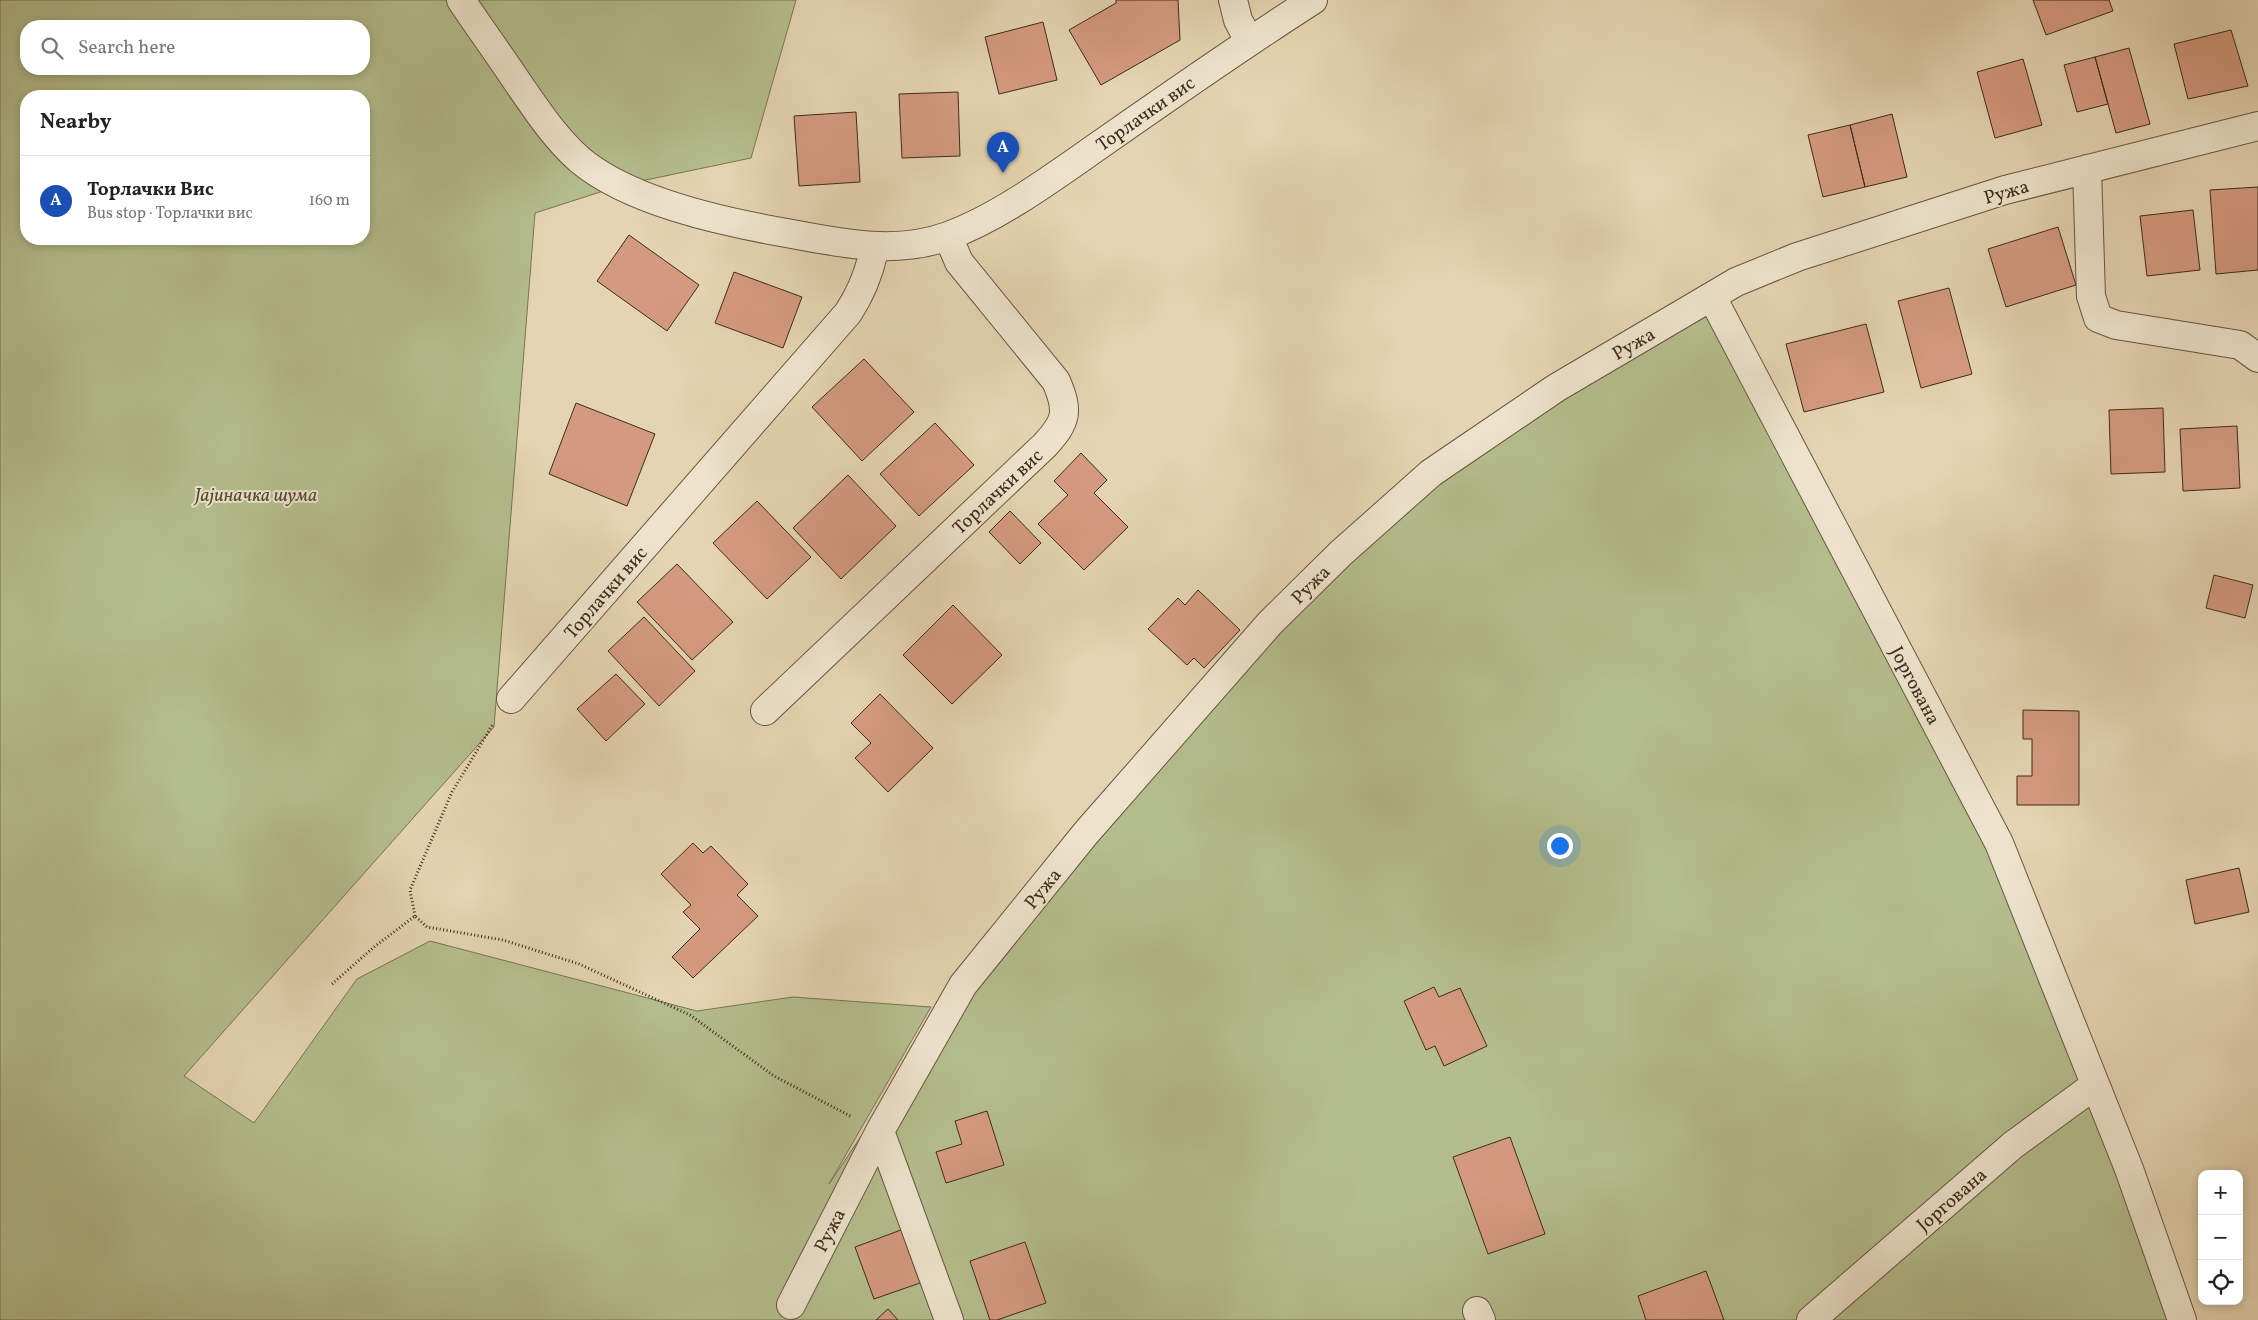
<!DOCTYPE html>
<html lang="en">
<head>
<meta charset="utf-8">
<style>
  :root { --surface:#fff; --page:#f6f6f6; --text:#222; --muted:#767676; --line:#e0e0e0; --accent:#b45309 }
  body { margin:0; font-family:Vollkorn,serif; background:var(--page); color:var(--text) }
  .controls { position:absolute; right:15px; bottom:15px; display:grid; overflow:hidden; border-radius:10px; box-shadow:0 2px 8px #0003 }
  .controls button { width:45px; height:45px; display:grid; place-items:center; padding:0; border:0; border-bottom:1px solid var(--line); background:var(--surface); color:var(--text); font:25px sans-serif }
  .you { position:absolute; left:1559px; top:845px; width:18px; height:18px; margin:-12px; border:4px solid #fff; border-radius:50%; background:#1a73e8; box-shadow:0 0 0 8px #1a73e833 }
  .badge { display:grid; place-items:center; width:32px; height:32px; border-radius:50%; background:var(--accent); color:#fff; font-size:16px; font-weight:700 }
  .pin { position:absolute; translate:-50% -41px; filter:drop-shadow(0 1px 2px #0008) }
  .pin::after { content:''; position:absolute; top:26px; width:18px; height:15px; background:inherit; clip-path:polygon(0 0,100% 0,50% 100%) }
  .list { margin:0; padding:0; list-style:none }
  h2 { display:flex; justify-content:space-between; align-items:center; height:65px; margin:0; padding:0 20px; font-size:21px }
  h2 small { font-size:16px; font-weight:400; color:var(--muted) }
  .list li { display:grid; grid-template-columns:32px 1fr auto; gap:15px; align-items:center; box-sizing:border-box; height:90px; padding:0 20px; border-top:1px solid var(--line) }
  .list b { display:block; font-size:19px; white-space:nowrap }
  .list p { margin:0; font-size:16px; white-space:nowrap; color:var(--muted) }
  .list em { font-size:16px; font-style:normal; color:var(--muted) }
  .icon { flex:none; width:28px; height:28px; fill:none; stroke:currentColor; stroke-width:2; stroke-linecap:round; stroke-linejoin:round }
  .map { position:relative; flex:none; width:2258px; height:1320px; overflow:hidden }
  .search { position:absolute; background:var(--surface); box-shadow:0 2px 8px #0003; left:20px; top:20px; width:350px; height:55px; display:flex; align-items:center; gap:12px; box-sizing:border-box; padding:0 18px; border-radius:20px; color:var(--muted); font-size:19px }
  .panel { position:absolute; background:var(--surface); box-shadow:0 2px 8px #0003; left:20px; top:90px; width:350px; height:155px; border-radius:20px }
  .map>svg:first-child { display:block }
  .green { fill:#b4bd8c; stroke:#797454; fill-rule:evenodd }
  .building { fill:#d49a7f; stroke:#3e2c1b }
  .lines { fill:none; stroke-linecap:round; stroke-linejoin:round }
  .minor-casing { stroke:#685640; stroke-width:30 }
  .path { stroke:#3e2c1b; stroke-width:3; stroke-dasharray:1 2.5; stroke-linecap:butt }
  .minor { stroke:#ede3cc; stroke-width:28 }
  .labels { text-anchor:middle; stroke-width:4; stroke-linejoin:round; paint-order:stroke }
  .street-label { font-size:19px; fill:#3e2c1b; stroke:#ede3cc }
  .park-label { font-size:19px; font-style:italic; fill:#564932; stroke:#ede3cc }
</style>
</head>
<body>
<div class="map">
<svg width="2258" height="1320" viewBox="0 0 2258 1320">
  <rect width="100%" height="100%" fill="#e4d4b1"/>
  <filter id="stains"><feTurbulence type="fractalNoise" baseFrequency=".004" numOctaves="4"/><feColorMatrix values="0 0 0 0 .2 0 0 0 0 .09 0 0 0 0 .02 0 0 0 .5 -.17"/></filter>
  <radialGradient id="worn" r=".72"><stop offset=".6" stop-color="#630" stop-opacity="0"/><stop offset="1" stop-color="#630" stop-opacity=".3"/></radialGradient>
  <path class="green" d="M0,0H796L751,158L622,185L535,213L494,727L184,1076L254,1123L357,979L430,941L697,1011L793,997L931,1007L829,1184L963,985L1086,833L1431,473L1718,309L1999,843L2182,1320H0ZM26,26H364V69H26ZM26,96H364V239H26Z"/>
  <path class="building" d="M1116,0H1178L1180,40L1101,85L1069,30L1116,3Z
    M2033,0H2109L2113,11L2046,35Z
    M1043,22L1057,80L999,94L985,37Z
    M2231,30L2248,86L2188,99L2174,44Z
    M2129,48L2150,124L2116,133L2095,57Z
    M2095,57L2108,104L2077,112L2064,65Z
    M2023,59L2042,125L1995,138L1977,72Z
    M958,92L960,156L902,158L899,94Z
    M856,112L860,182L799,186L794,116Z
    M1892,114L1907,177L1865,187L1850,125Z
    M1850,125L1865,187L1823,197L1808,135Z
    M2258,187V270L2216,274L2210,190Z
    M2193,210L2200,270L2147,276L2140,216Z
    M2058,227L2076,285L2006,307L1988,249Z
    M629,235L699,285L667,331L597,281Z
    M734,272L802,297L783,348L715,323Z
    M1949,288L1972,374L1921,388L1898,301Z
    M1866,324L1884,392L1804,412L1786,344Z
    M864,359L914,412L862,461L812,407Z
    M576,403L655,434L627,506L549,474Z
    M2163,408L2165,472L2111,474L2109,410Z
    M935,423L974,465L919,516L880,474Z
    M2237,426L2240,488L2183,491L2180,429Z
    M1081,453L1107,480L1094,493L1128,527L1084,570L1038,524L1068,495L1054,481Z
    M848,475L896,526L841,579L793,528Z
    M757,501L811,557L767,599L713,543Z
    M1010,511L1041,543L1020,564L989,532Z
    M677,564L733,622L692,660L637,602Z
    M2214,575L2253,585L2245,618L2206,608Z
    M1198,590L1240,630L1204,668L1194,658L1187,665L1148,629L1178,598L1185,605Z
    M953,605L1002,655L952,704L903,655Z
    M644,617L695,671L659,706L608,651Z
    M616,674L645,704L606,741L577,709Z
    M880,694L933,748L888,792L855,758L871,743L851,723Z
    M2023,710L2079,711V805H2017V776H2032V739H2023Z
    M693,843L703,853L711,846L748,884L737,895L758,916L693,978L672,957L700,929L683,912L691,905L661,874Z
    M2239,868L2249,912L2195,924L2186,880Z
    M1434,987L1439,997L1460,988L1487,1046L1444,1066L1435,1046L1426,1050L1404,1001Z
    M987,1111L1004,1165L946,1183L936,1152L962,1144L955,1121Z
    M1510,1137L1545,1234L1488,1254L1453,1157Z
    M901,1230L920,1283L874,1299L855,1247Z
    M1025,1242L1046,1303L997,1320H990L970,1261Z
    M1706,1271L1724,1320H1646L1638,1296Z
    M888,1309L898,1320H876Z"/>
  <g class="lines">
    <defs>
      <path id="minor" d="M461,0C479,27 498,53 516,80C536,109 554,137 580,160C629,201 719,221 781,232C835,242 894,256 948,236C1000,217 1055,176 1101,144C1171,95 1241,46 1313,0
        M1233,0L1238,20L1249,41
        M2087,169L2091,296L2098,318L2116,325L2240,345L2258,358
        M1712,297L1999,843L2129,1169L2182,1320
        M511,699L848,313C862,292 870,271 875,246
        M765,711L1045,445C1067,421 1069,411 1056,381L959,262L948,236
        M880,1131L949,1320
        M791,1305L880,1131L963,985L1086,833L1270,623L1341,553L1431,473L1556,388L1736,282L1797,257L2005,190L2258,126
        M1477,1311L1481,1320
        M1811,1320L2013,1145L2095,1085"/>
    </defs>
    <use href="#minor" class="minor-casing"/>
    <path class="path" d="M415,916L410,890L452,792L493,724
      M332,984L374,947L415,916L427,927L503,940L579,964L690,1015L774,1076L852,1117"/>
    <use href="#minor" class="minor"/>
  </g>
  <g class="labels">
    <g class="street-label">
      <text transform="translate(1145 113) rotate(-35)" y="7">Торлачки вис</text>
      <text transform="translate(2006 191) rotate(-16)" y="7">Ружа</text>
      <text transform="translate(1633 343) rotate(-30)" y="7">Ружа</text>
      <text transform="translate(997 491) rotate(-43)" y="7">Торлачки вис</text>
      <text transform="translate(1310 584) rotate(-45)" y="7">Ружа</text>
      <text transform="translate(605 592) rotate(-49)" y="7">Торлачки вис</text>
      <text transform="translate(1916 685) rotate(62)" y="7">Јоргована</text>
      <text transform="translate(1042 888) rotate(-51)" y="7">Ружа</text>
      <text transform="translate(1951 1199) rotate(-41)" y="7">Јоргована</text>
      <text transform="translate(829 1230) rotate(-63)" y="7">Ружа</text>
    </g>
    <g class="park-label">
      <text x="256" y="501">Јајиначка шума</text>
    </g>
  </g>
  <rect width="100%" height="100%" filter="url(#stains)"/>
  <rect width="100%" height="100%" fill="url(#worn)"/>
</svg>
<div class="controls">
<button>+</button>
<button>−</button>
<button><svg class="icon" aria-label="locate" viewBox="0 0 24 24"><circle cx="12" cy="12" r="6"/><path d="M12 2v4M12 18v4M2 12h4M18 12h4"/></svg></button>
</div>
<div class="you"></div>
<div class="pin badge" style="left:1003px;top:173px;background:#1a4fb4">A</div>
<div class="search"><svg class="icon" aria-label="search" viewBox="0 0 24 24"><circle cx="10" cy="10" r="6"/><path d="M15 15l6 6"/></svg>Search here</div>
<section class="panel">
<h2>Nearby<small></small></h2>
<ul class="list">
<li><span class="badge" style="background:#1a4fb4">A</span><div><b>Торлачки Вис</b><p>Bus stop · Торлачки вис</p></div><em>160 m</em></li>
</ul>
</section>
</div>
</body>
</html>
